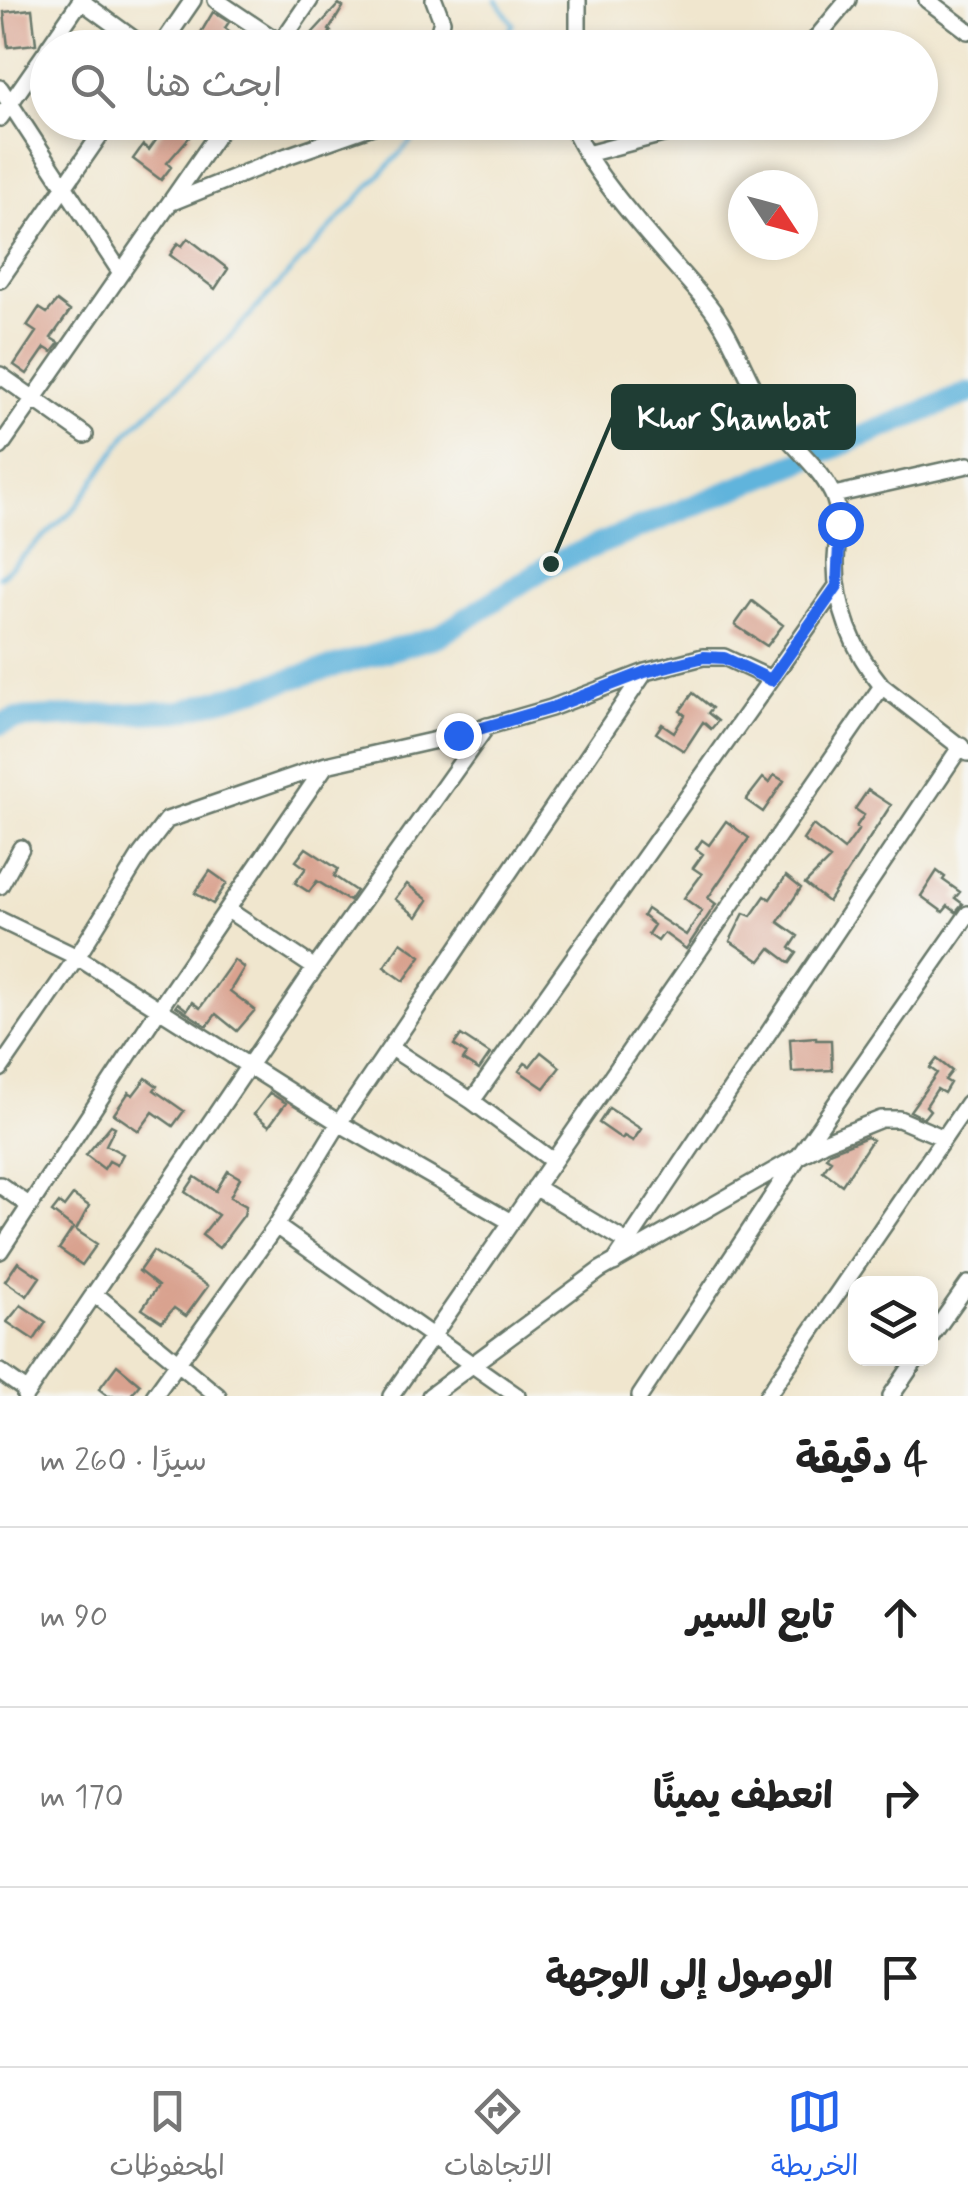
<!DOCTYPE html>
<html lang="ar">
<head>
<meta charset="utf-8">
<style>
  :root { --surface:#fff; --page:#f6f6f6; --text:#222; --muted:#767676; --line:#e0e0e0; --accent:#2563eb }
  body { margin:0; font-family:Mynerve,"Playpen Sans Arabic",sans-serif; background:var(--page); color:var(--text); direction:rtl }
  .controls { position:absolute; right:30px; bottom:30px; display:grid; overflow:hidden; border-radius:20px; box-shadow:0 5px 15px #0003 }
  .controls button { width:90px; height:90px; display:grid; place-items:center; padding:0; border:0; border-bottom:2px solid var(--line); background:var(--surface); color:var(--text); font:50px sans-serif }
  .compass { position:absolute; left:728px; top:170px; width:90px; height:90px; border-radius:50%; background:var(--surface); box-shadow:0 5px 15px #0003; rotate:126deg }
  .stop { position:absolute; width:30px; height:30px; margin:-22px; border:8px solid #2563eb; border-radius:50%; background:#fff }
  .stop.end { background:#2563eb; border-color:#fff; box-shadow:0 2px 10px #0008 }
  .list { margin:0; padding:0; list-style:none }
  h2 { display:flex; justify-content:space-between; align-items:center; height:130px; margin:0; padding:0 40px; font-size:42px }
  h2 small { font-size:32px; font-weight:400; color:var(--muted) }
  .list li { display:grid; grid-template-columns:65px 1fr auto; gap:30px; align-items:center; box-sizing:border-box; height:180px; padding:0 40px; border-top:2px solid var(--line) }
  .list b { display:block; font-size:38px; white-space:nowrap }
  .list em { font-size:32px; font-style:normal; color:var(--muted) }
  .icon { flex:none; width:55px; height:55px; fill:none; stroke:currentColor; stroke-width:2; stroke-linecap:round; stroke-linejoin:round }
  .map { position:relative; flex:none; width:968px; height:1396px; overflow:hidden; direction:ltr }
  .search { position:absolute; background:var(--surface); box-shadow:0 5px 15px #0003; left:30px; right:30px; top:30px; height:110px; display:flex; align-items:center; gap:25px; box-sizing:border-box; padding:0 35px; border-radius:55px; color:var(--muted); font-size:38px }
  .sheet { height:670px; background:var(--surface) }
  nav { display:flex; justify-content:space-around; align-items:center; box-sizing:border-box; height:140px; border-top:2px solid var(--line); background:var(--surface); font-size:28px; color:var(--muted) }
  nav a { display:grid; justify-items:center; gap:5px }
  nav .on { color:var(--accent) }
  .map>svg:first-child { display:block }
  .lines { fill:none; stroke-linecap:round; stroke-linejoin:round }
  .stream { stroke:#61b4dc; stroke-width:4 }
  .river { stroke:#61b4dc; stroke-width:22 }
  .building { fill:#d9a28f }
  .minor-casing { stroke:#68786a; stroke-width:20 }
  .minor { stroke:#fff; stroke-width:15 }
  .route { stroke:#2563eb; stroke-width:12 }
  .leader { fill:none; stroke:#1f3d34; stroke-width:4 }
  .callout-dot { fill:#1f3d34; stroke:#f6f6f2; stroke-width:4 }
  .callout { fill:#1f3d34; stroke:#1f3d34; stroke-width:4 }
  .callout-label { font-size:32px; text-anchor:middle; font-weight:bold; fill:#fff }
</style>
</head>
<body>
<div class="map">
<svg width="968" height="1396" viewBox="0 0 968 1396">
  <rect width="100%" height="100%" fill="#f6f6f2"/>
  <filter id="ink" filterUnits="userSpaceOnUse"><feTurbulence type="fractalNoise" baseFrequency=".01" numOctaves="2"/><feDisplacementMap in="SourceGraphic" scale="20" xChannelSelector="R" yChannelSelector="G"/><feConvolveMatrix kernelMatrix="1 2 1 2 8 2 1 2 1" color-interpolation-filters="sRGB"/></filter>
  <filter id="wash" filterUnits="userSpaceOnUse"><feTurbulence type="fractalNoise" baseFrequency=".0048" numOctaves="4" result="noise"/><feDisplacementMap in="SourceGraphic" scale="40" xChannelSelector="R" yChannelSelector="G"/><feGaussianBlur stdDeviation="2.25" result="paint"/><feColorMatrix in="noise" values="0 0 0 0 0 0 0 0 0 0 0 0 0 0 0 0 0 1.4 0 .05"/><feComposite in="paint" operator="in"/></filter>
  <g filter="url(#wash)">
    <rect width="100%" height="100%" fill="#f0e6ce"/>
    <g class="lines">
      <path class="stream" d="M496,0L513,24L498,48
        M0,577L76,507L130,430L226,341L429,122"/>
      <path class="river" d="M0,724L15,719L181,711L439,636L551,564L968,393"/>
    </g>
    <g id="blocks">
      <path class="building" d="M339,4L343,7L329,30L331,32L321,42L318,39L314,47L304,42Z
        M32,9L36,44L8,47L4,12Z
        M213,12L229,22L225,28L237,37L230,48L216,41L207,48L197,39Z
        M169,122H177L192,134L167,163L171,167L161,180L133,159L143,145L149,150Z
        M188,238L228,269L215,289L170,255L178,243L182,246Z
        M57,301L70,311L51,338L59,343L52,352L45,348L27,374L14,365L36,332L27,326L39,308L47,313Z
        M752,601L783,625L767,646L735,625Z
        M693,693L712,708L708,713L718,721L711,729L703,722L684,751L656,733L662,724L674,732L685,715L680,711Z
        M774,775L784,781L763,812L746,800L763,778L769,783Z
        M868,790L891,805L828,902L805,884L830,859L803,840L813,825L844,850L859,829L856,827L864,815L855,809Z
        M726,821L749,838L708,898L716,904L686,949L664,933L658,941L648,934L654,925L643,916L647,909L686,935L702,911L684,898L702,874L693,868L703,854L696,849L702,840L709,845Z
        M306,848L338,869L334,876L356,891L349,901L317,881L309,892L295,883L306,868L296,861Z
        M210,871L227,883L213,904L195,893Z
        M937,871L945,877L943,880L960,892L955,898L963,904L956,912L948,906L943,912L921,896Z
        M786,876L801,888L778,922L798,936L790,948L797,953L790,963L770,948L760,961L730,941L744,913L751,916L765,896L770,899Z
        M407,884L428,900L417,917L395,899Z
        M401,942L421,956L404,981L384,967Z
        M234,960L244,968L230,991L255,1010L237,1031L216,1014L207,1026L176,1006L178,1003L187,1010L192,1002L200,1008Z
        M461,1035L490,1054L479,1070L463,1060L467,1054L454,1045Z
        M816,1037V1040H831L832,1070L792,1072L790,1039Z
        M541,1052L560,1067L544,1088L519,1071L525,1063L530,1066Z
        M937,1059L952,1071L945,1080L950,1083L944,1093L937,1089L926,1106L930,1110L924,1118L910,1111L937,1073L930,1068Z
        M146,1078L157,1086L154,1090L184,1111L173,1126L153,1112L139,1131L114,1114L129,1092L133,1095Z
        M270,1093L286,1103L269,1126L254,1114Z
        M609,1108L641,1129L633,1141L624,1136L622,1139L599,1123Z
        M111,1125L115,1127L106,1145L123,1154L117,1165L109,1161L104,1169L86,1155Z
        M867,1137L872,1140L842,1185L823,1171L831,1160L826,1157L829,1152Z
        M228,1171L240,1178L230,1197L246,1206L244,1215L219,1248L202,1235L218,1215L185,1192L195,1177L216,1191Z
        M73,1195L89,1206L76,1230L97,1244L82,1265L59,1249L73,1228L52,1212L59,1203L64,1207Z
        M153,1251L208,1286L186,1316L174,1308L162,1322L142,1309L158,1286L139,1271Z
        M18,1262L40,1277L27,1296L5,1281Z
        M21,1305L46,1322L34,1340L7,1322Z
        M117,1365L140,1384L130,1396H108L99,1389Z"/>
    </g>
  </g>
  <g filter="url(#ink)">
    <use href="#blocks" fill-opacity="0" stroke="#68786a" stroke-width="2.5"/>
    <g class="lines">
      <defs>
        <path id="minor" d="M80,0L146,48
          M216,0L280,43
          M578,0V48
          M927,0L968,31
          M48,48L81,0
          M160,48L193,0
          M277,48L310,0
          M434,48L442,21L434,0
          M808,48L848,0
          M0,88L121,273
          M0,118L48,49
          M571,122C587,173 671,259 708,304C735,338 746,380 770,416C788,443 817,463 832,493C843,514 837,538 836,560C835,606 853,651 882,686
          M587,154L708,122
          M172,202L287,156L384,122
          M0,280L109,122
          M0,375L85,435
          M0,447L226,122
          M834,495L968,465
          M0,886L21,848
          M228,910L315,968
          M0,920L77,957L339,1123L511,1222
          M391,1048L472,1101L553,1161
          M0,1069L77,957L141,854L167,820L326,765L458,735L551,708L645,672L703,657H724L771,679
          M472,1101L837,586
          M0,1185L30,1206
          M535,1187L627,1242
          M276,1226L517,1396
          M0,1251L159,1009L326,765
          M614,1263L961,746
          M94,1293L218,1396
          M930,1338L968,1284
          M0,1372L28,1392
          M25,1396L315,968L487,726
          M154,1396L276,1226L339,1123L645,672
          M391,1396L882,686L968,753
          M430,1396L600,1270L824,1142L881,1119H899L944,1138
          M640,1396L797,1159L968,914
          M767,1396L968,1103
          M891,1396L917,1358"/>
      </defs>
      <use href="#minor" class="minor-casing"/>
      <use href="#minor" class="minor"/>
    </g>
  </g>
  <g class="lines" filter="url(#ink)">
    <path class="route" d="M458,735L551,708L645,672L704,657L724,658L771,680L837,586L840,524"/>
  </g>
  <path class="leader" d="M551 564L613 417"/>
  <circle class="callout-dot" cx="551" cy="564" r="10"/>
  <rect class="callout" x="613" y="386" width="241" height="62" rx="10"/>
  <g class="callout-label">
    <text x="734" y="428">Khor Shambat</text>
  </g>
</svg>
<div class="controls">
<button><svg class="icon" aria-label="layers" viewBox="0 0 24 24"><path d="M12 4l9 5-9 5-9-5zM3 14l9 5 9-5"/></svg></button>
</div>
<svg class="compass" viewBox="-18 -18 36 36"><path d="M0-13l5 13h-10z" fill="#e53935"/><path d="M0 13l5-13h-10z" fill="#767676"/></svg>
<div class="stop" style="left:840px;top:524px"></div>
<div class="stop end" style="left:458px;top:735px"></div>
<div class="search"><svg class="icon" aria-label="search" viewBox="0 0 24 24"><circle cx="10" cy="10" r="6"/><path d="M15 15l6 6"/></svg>ابحث هنا</div>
</div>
<section class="sheet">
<h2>4 دقيقة<small>سيرًا · 260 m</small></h2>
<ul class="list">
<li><svg class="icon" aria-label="ahead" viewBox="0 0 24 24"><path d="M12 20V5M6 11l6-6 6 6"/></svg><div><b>تابع السير</b></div><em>90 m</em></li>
<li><svg class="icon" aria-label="right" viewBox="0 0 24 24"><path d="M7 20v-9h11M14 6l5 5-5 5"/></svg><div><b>انعطف يمينًا</b></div><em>170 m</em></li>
<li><svg class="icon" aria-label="arrive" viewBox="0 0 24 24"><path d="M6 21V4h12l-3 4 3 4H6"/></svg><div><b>الوصول إلى الوجهة</b></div></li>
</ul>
</section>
<nav>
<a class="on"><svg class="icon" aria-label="map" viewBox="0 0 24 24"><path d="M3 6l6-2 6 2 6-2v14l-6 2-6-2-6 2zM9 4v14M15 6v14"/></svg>الخريطة</a>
<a><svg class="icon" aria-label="directions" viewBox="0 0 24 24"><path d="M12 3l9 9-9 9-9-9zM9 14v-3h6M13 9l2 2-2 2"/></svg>الاتجاهات</a>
<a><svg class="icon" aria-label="saved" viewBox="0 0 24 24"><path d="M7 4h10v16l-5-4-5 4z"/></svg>المحفوظات</a>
</nav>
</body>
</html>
